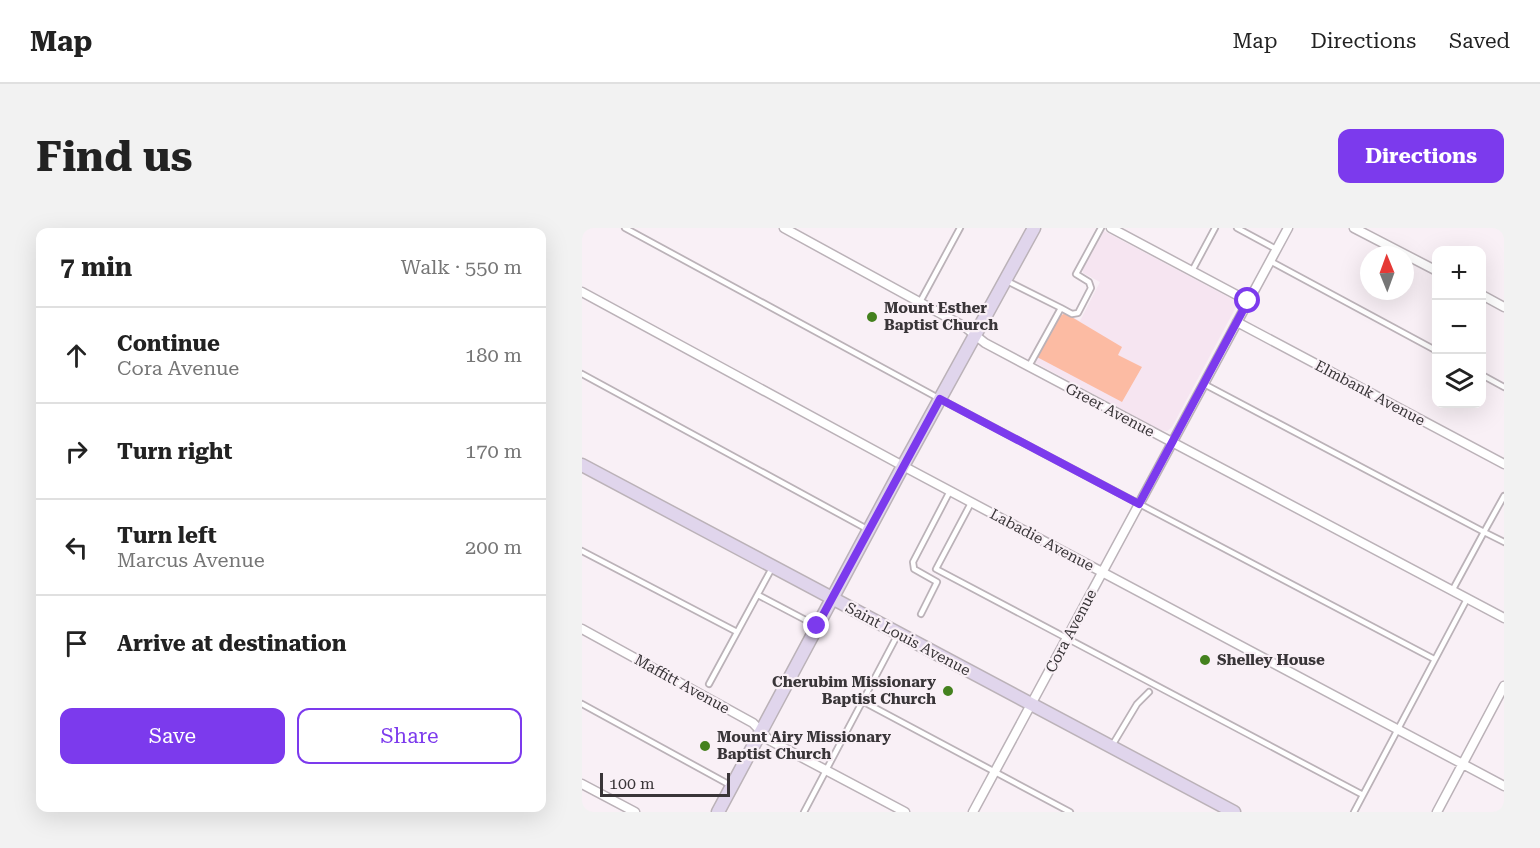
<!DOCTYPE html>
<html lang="en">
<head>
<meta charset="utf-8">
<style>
  :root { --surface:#fff; --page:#f2f2f2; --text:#222; --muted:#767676; --line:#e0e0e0; --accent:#7c3aed }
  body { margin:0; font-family:"Roboto Serif",serif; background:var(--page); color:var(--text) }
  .controls { position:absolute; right:18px; top:18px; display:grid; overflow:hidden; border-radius:12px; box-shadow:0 6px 24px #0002 }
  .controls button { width:54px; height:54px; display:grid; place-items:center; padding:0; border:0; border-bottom:2px solid var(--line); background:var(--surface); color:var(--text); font:30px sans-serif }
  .compass { position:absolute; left:778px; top:18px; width:54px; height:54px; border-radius:50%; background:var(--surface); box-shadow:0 6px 24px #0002; rotate:359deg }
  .scale { position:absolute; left:18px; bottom:15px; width:130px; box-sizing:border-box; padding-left:6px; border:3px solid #393538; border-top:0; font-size:16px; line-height:21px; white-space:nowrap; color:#393538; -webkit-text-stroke:4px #f9f0f6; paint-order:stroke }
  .stop { position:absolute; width:18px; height:18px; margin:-14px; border:4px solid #7c3aed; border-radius:50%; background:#fff }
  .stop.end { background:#7c3aed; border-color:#fff; box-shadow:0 2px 6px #0008 }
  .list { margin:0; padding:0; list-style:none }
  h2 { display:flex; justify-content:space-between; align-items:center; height:78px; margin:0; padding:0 24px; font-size:26px }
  h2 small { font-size:20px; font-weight:400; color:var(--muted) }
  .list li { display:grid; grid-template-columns:39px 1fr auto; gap:18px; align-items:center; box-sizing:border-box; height:96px; padding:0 24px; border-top:2px solid var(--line) }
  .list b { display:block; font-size:22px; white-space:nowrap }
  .list p { margin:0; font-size:20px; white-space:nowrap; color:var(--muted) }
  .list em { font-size:20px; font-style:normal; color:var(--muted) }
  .actions { display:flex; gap:12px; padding:18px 24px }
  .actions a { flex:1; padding:14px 0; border:2px solid var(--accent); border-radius:12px; text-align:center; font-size:21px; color:var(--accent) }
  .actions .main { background:var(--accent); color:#fff }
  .icon { flex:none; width:33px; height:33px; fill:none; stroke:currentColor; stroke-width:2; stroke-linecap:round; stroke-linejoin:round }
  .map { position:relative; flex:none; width:922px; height:584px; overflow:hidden; border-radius:12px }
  header { display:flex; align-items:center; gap:36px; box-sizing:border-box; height:84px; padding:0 30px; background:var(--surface); border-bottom:2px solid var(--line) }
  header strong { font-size:28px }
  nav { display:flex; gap:33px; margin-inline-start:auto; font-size:21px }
  .intro { display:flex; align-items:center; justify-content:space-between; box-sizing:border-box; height:144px; padding:0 36px }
  h1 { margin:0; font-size:42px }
  .button { padding:15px 27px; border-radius:12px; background:var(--accent); color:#fff; font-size:21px; font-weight:700 }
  main { display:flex; gap:36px; padding:0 36px }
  aside { flex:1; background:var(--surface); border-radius:12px; box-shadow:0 6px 24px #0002 }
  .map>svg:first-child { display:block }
  .built { fill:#f6e5f1 }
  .green { fill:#fcbba3 }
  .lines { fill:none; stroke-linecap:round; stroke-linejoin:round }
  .lane-casing { stroke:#bbb2b8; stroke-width:8 }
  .street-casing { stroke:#bbb2b8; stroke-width:11 }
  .secondary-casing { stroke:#bbb2b8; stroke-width:15 }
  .lane { stroke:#fff; stroke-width:4.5 }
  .street { stroke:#fff; stroke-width:8 }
  .secondary { stroke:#e0d5ec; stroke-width:12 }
  .route { stroke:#7c3aed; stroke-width:8 }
  .poi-dot { fill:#44811e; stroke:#f9f0f6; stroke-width:2 }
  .labels { text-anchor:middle; stroke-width:4.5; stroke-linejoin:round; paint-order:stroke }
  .poi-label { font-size:15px; font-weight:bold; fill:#393538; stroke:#f9f0f6; text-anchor:start }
  .street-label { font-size:15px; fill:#393538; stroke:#f9f0f6 }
</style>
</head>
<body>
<header>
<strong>Map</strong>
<nav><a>Map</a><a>Directions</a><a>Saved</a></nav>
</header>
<div class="intro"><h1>Find us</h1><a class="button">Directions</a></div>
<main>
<aside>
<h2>7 min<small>Walk · 550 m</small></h2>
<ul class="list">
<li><svg class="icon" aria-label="ahead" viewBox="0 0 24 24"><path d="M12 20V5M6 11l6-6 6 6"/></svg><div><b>Continue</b><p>Cora Avenue</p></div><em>180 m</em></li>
<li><svg class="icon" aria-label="right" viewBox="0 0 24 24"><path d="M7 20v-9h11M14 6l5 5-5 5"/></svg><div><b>Turn right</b></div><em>170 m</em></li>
<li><svg class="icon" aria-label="left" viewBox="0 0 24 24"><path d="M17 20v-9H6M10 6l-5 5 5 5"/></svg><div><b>Turn left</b><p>Marcus Avenue</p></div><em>200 m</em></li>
<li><svg class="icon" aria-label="arrive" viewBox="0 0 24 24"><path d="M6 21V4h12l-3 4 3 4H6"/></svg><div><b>Arrive at destination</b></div></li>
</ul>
<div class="actions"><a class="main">Save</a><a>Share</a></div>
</aside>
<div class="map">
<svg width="922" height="584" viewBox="0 0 922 584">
  <rect width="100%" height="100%" fill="#f9f0f6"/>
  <path class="built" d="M522,3L654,73L655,77L590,199L585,203L578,202L452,134L478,88L483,85L498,93L518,54L501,45V40Z"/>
  <path class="green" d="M483,85L540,119L536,127L560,139L540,174L455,129L478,88Z"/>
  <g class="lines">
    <defs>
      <path id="lane" d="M43,0L358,171L852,431
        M655,0L694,21
        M688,33L855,123
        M610,43L633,0
        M425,53L479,80
        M338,74L378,0
        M447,138L479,80L490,86L496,85L509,60L507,54L494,46L519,0
        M0,146L285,301
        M900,147L922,159
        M622,156L902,304L922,268
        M389,275L354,341L781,567
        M0,323L155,404
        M870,363L902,304L922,314
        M176,367L235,398
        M339,386L355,354L332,341L331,334L368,263
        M127,456L190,340
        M280,473L488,584
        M0,476L148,557
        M531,516L555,476L567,464
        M222,584L316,406
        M772,584L885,371"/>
      <path id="street" d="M202,0L383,99L403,115L922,390
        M529,0L666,73
        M772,0L855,43
        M0,64L321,238L922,558
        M900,67L922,79
        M655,94L922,236
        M0,401L171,495L187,512L323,584
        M0,556L53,584
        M391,584L706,0
        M855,584L922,458"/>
      <path id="secondary" d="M0,237L652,584
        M136,584L321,238L452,0"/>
    </defs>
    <use href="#lane" class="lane-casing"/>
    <use href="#street" class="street-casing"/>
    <use href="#secondary" class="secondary-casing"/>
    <use href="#lane" class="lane"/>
    <use href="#street" class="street"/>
    <use href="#secondary" class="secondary"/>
  </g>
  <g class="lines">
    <path class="route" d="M235,398L358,171L557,276L666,73"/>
  </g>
  <g class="poi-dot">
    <circle cx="290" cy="89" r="6"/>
    <circle cx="623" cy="432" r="6"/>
    <circle cx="366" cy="463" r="6"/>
    <circle cx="123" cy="518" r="6"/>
  </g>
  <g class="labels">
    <g class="poi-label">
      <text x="302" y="85">Mount Esther<tspan x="302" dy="17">Baptist Church</tspan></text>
      <text x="635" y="437">Shelley House</text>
      <text x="354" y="459" text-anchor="end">Cherubim Missionary<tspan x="354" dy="17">Baptist Church</tspan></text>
      <text x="135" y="514">Mount Airy Missionary<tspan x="135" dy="17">Baptist Church</tspan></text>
    </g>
    <g class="street-label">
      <text transform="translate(788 165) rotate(28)" y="5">Elmbank Avenue</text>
      <text transform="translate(528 182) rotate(28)" y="5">Greer Avenue</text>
      <text transform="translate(460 312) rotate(28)" y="5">Labadie Avenue</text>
      <text transform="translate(489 403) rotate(-62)" y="5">Cora Avenue</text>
      <text transform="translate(326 411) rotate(28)" y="5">Saint Louis Avenue</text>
      <text transform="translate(100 456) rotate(29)" y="5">Maffitt Avenue</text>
    </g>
  </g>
</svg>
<div class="controls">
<button>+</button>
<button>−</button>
<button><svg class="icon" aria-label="layers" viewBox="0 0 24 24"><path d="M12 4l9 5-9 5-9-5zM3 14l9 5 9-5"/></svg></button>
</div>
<svg class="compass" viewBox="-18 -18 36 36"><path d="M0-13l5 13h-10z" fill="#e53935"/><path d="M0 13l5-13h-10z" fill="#767676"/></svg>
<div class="scale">100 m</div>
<div class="stop" style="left:666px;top:73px"></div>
<div class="stop end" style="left:235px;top:398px"></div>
</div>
</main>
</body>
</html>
